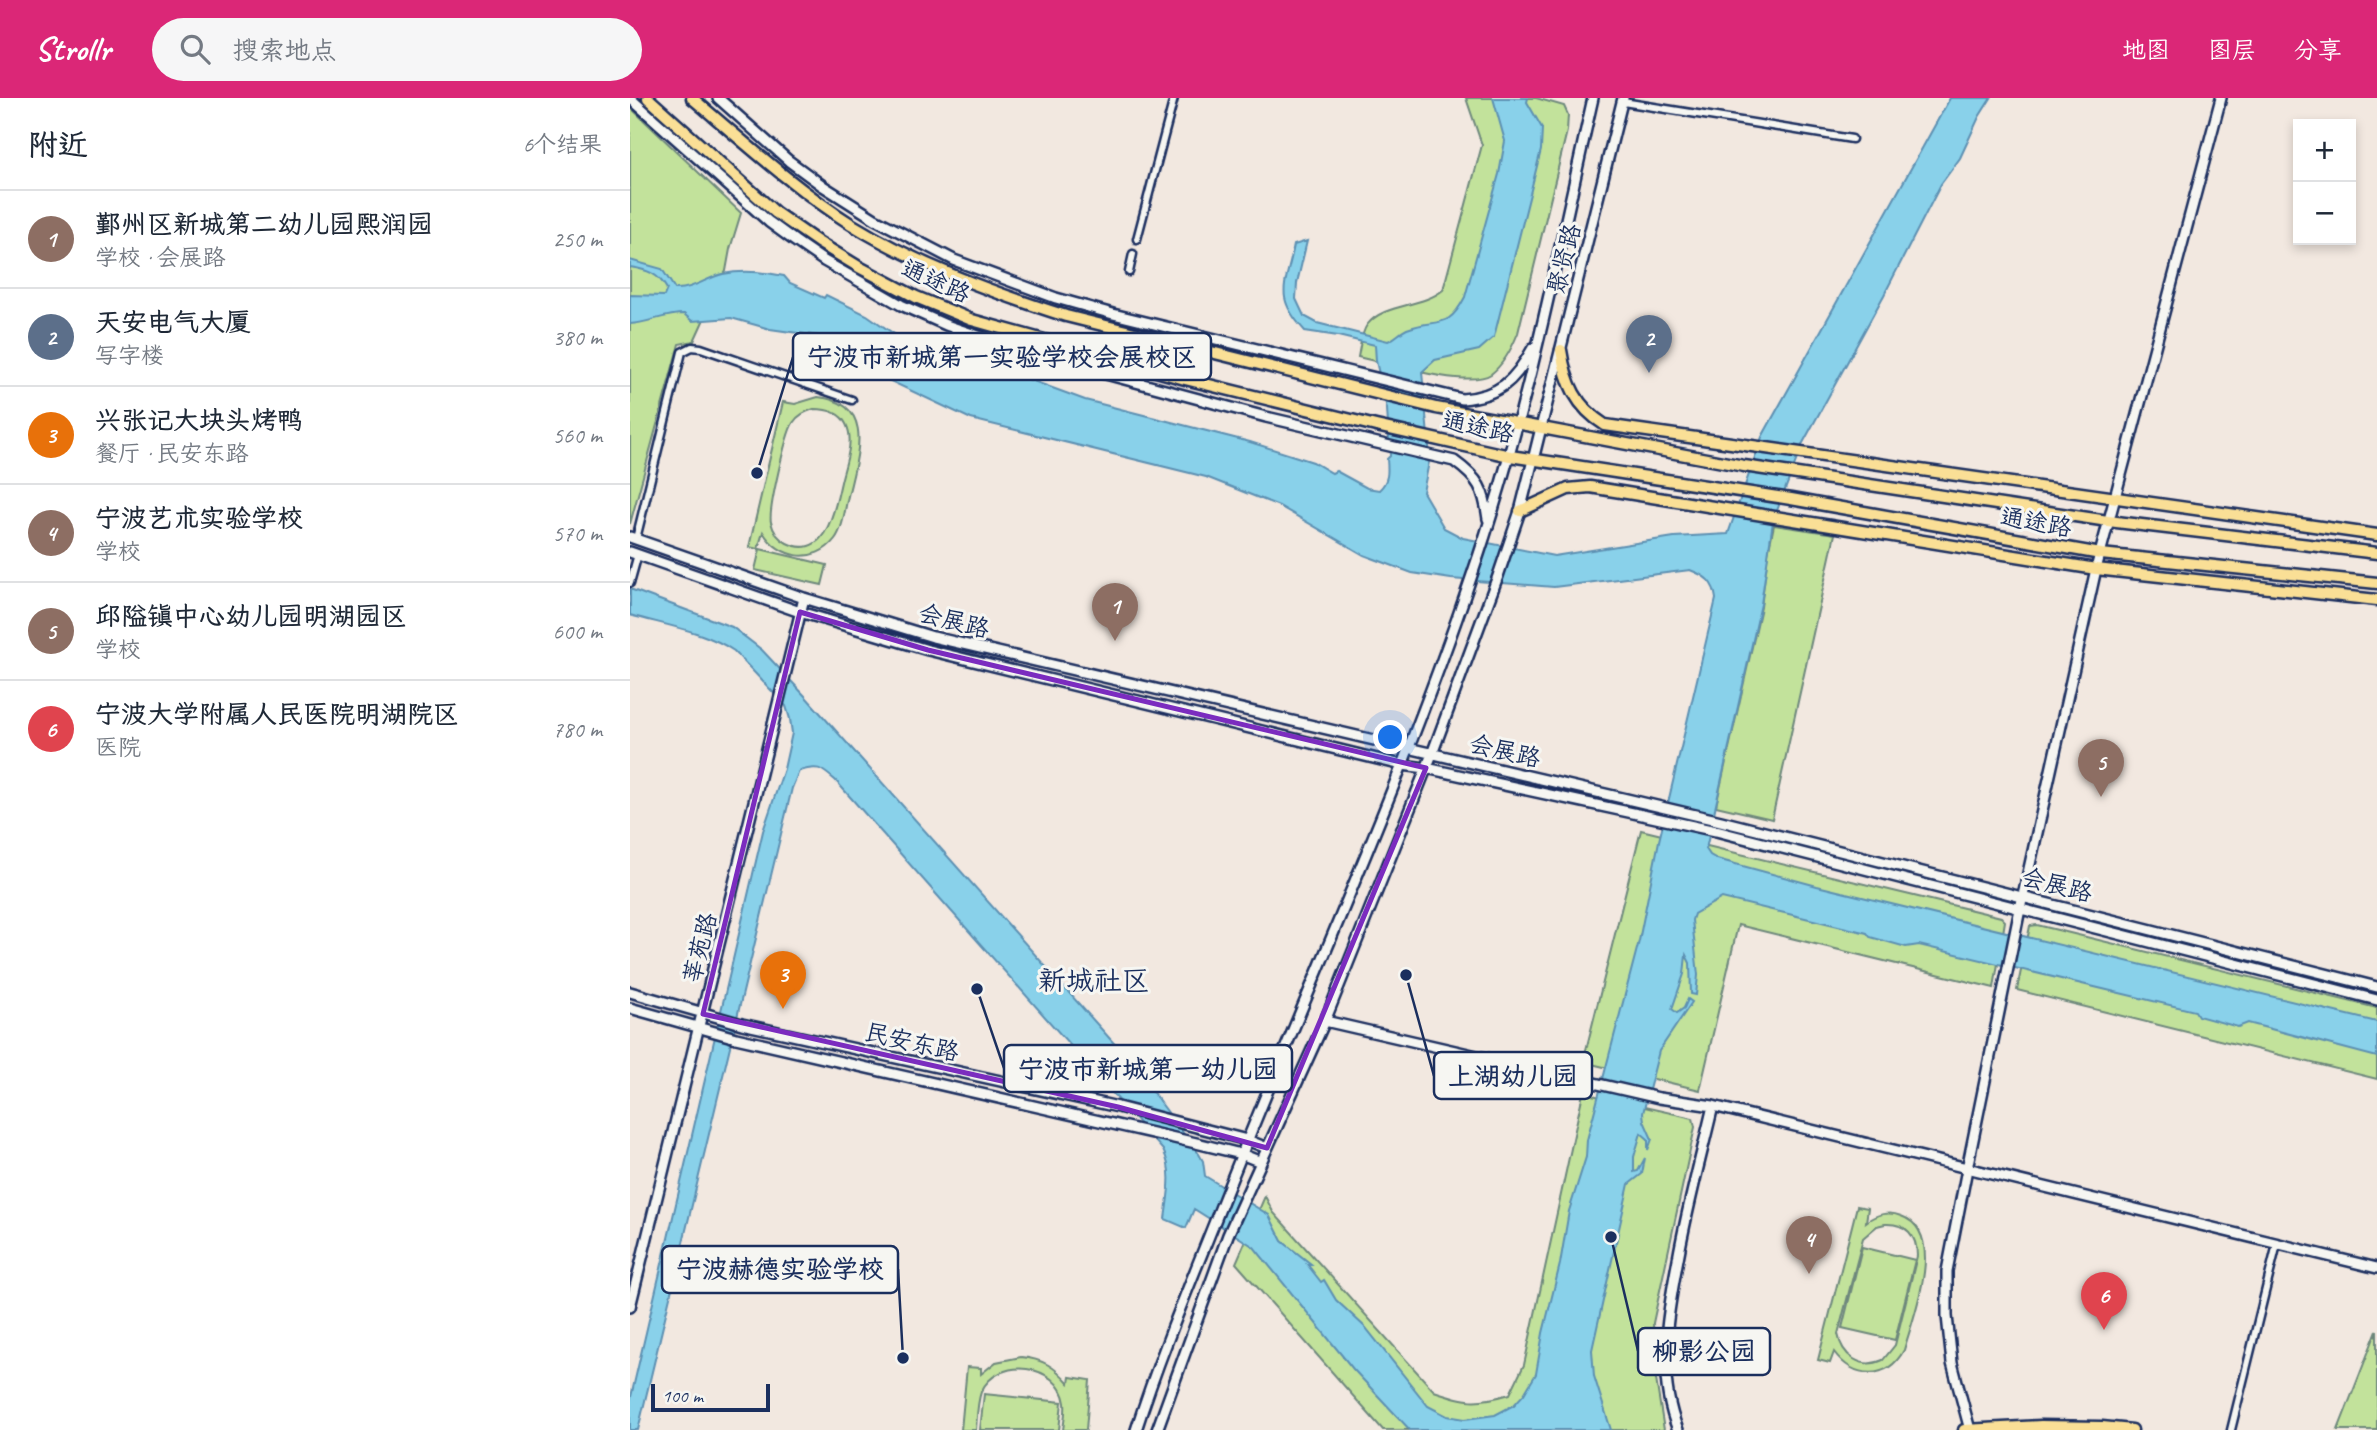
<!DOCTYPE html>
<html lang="zh">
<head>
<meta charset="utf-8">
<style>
  :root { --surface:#fff; --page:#f6f6f7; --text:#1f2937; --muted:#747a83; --line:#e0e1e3; --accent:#db2777 }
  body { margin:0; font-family:Caveat,"LXGW WenKai TC",sans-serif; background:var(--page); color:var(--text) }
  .controls { position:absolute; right:21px; top:21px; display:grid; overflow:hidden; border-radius:0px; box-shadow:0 4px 10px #0003 }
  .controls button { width:63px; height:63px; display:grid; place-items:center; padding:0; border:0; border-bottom:2px solid var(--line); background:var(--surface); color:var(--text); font:35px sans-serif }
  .scale { position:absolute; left:21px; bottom:18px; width:119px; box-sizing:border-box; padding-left:7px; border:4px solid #1b2f5e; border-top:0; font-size:19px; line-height:24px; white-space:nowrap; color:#1b2f5e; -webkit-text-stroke:5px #f6f6f2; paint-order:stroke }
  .you { position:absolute; left:761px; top:640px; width:24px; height:24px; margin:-18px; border:5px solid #fff; border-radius:50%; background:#1a73e8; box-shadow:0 0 0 10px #1a73e833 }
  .badge { display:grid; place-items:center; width:46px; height:46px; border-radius:50%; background:var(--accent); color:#fff; font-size:23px; font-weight:700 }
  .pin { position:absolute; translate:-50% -58px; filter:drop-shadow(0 2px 4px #0008) }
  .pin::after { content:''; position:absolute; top:37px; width:24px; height:21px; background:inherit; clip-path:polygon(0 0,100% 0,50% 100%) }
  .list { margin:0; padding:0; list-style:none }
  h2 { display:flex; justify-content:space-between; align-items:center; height:91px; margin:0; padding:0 28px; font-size:30px }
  h2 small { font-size:23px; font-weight:400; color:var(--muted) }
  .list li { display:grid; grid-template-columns:46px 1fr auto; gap:21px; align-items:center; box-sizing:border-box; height:98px; padding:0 28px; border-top:2px solid var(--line) }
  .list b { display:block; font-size:26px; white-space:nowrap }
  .list p { margin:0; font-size:23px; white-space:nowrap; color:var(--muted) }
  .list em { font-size:23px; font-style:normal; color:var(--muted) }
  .icon { flex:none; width:38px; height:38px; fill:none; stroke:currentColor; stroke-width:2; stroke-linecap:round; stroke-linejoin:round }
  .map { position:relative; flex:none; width:1747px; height:1332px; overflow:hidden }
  header { display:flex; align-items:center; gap:42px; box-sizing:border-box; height:98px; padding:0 35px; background:var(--accent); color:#fff }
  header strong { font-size:33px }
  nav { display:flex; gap:38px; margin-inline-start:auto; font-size:24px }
  .search { width:490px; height:63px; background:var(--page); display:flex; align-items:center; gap:18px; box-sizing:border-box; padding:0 24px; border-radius:38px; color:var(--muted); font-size:26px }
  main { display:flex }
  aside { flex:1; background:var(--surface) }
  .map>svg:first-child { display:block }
  .green { fill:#c2e29b; stroke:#6e887c; stroke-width:2; fill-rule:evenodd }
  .water { fill:#89d1ea; stroke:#5d90b2; stroke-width:2 }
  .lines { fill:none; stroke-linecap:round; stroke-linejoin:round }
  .street-tunnel { stroke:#c7c3c6; stroke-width:6; stroke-dasharray:6 3; stroke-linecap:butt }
  .street-casing { stroke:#1b2f5e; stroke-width:11 }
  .secondary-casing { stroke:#1b2f5e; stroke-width:14 }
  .primary-casing { stroke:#1b2f5e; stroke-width:15 }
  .street { stroke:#f6f6f2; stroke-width:6 }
  .secondary { stroke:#f6f6f2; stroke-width:9 }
  .primary { stroke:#fadf96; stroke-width:10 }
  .marked { fill:none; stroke:#7b2cbf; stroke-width:5; stroke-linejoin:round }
  .labels { text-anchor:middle; stroke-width:6; stroke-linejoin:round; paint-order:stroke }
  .street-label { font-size:24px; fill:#1b2f5e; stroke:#f6f6f2 }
  .quarter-label { font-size:28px; fill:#1b2f5e; stroke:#f6f6f2 }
  .leader { fill:none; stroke:#1b2f5e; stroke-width:2.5 }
  .callout-dot { fill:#1b2f5e; stroke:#f6f6f2; stroke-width:2.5 }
  .callout { fill:#f6f6f2; stroke:#1b2f5e; stroke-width:2.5 }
  .callout-label { font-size:26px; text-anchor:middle; font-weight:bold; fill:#1b2f5e }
</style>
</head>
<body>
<header>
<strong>Strollr</strong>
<div class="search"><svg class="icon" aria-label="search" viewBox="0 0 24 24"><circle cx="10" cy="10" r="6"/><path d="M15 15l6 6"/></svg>搜索地点</div>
<nav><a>地图</a><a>图层</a><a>分享</a></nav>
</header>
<main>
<aside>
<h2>附近<small>6个结果</small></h2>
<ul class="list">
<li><span class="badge" style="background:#8d6e63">1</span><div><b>鄞州区新城第二幼儿园熙润园</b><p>学校 · 会展路</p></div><em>250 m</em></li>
<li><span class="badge" style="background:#5c6f8a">2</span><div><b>天安电气大厦</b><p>写字楼</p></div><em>380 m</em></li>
<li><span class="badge" style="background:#e8710a">3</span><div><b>兴张记大块头烤鸭</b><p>餐厅 · 民安东路</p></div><em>560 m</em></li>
<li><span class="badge" style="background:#8d6e63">4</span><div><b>宁波艺术实验学校</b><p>学校</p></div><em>570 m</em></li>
<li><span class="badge" style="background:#8d6e63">5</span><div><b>邱隘镇中心幼儿园明湖园区</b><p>学校</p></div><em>600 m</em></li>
<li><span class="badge" style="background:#e0444e">6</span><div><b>宁波大学附属人民医院明湖院区</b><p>医院</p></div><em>780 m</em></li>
</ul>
</aside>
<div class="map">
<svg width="1747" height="1332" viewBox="0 0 1747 1332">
  <rect width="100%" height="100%" fill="#f2e8e0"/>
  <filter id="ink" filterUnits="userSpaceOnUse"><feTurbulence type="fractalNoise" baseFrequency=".0143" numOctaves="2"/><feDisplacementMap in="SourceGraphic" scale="14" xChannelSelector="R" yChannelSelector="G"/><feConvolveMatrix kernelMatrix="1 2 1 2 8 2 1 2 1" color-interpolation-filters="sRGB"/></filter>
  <g filter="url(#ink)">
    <path class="green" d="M836,0H906L934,8L938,17L937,33L888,235C882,250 874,266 861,276C839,291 755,265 728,259C730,250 731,235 737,227C754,205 791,210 813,192L852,47Z
      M0,9L111,115L100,151L96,173L64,243L49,246L0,426Z
      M188,299C245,305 228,356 219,394C215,408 214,429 205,441C185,467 149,461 133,434L128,451L119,449L153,304L165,306ZM184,311C197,311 210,314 216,326C225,343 215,366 211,384C205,409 197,464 157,445C149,441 143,433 141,424C138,413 156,336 163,325C168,317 175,314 184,311Z
      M1144,427L1205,436L1142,721L1086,708L1131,509L1138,455Z
      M130,451L197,467L192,487L125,472Z
      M1011,732L1371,819L1375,823L1364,890L1108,827L1070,992L953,964Z
      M1407,827L1747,910V981L1387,892L1400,828Z
      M953,995L1063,1020L1065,1029L1023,1225L1025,1275L1034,1332H753L606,1165L635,1098L643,1114L804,1293C836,1304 846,1306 880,1296L894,1267Z
      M1227,1108L1238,1110L1236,1124C1246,1116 1259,1113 1271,1118C1318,1134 1283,1219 1274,1252C1257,1283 1224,1281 1204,1254L1200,1265L1188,1262ZM1255,1126C1276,1125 1287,1137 1287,1158L1265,1247L1253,1262C1231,1272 1212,1258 1208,1236L1233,1140L1247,1128Z
      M1232,1149L1285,1162L1265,1242L1212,1230Z
      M1747,1232V1332H1708Z
      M391,1259C413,1261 425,1269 439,1285L440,1279L460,1282L456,1332H433C434,1324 436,1313 435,1305C429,1265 367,1258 351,1294C347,1305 347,1320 346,1332H331L337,1269L351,1270V1276L366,1264Z
      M354,1296L432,1304L429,1332H350Z"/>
    <path class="water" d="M863,0H898L897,4L912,30L911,52L864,239L849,252L805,262L792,274L800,359L793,394L814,430L833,440L924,458L1044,439L1098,436L1132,339L1320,0H1361L1349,19L1330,60L1311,86L1254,197L1173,345L1143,423L1131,506L1076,751L1080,757L1087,761L1187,788L1747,924V959L1618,925L1608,929L1568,918L1565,913L1289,847L1276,849L1240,839L1237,835L1092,800L1064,816L1062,822L1068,877L1066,897L1061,896L1060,865L1056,857L1054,876L1042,911L1047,915L1054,910L1058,901L1062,904L1029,953L1013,1015L1014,1023L1022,1041L1018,1052V1041L1011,1035L1004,1059V1074L1008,1073L1015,1060L1012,1076L999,1086L962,1252L964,1278L981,1332H780L723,1271L624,1149L564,1111L556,1130L535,1121C538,1097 544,1074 533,1052L206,683C191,670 189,667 169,673L162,690L8,1332H0V1303L133,733L154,671L162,635L160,621L156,608L104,553C75,533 34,527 0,517V491L102,529L132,552L176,599L497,960L569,1056L573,1063L575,1078L639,1117L652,1143L681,1166H677L691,1184L694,1182L706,1202L736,1230L798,1308L817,1318L835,1321L865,1317L884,1307L894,1296L906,1276L913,1235L930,1166L939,1113L956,1059L957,1042L1009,843L1029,743L1086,501C1084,484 1076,478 1060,472L924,489L821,481L782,475L734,457L649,408L576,379L341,321L239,273L218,255L189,238L140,231L101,220L62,223L54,216C35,216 18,225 0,226V197L34,198L37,191C28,175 17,172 0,169V162L32,171L45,191C62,192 76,180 93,176C113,172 134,174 154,178L160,185L194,200L196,197L237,217L270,240L297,252L328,263L387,277L455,302L620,344L683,364L702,375L706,373L737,390L749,392C759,383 758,373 757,361L760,358L757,311L746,263L745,247L708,238L675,233C643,198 656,189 664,147L677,143L667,185L666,201L674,218L687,225L758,243C766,240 770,234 777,231C808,219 817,234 835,199L869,76L875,43Z"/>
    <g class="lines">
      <path class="street-tunnel" d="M503,156L507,141"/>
      <defs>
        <path id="street" d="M993,4L1222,41
          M507,141L544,0
          M499,174L503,156
          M6,441L52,254L62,249L71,250L222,302
          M0,485L8,456
          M1601,1332L1647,1146"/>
        <path id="secondary" d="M0,0L139,124L165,143L194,163L271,207L316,227L401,256L636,319L824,363C849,381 854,391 858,421
          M88,0L159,63L193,88L245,121L324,162L426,200L483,216L832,301C869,298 885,283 903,250
          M0,439L174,500L303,539L1091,723L1747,889
          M0,454L170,514L298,552L772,667L796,670L1086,733L1747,902
          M0,894L112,926L488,1009L617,1042L637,1050
          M0,910L106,940L566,1045L611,1056L631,1064
          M695,923L1029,1000L1083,1008L1747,1170
          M0,1209L174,500
          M506,1332C530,1257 560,1186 589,1113C673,900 770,691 843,474C896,320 927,159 963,0
          M527,1332L598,1137L695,923L802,656L868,478L890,413L903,362L993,0
          M1048,1332C1026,1277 1037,1218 1048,1161C1057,1110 1071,1059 1083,1008
          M1340,1332L1322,1265L1317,1218V1173L1337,1071L1390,811L1466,471L1591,0"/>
        <path id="primary" d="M18,0L146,115L188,144L229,169L286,199L342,222L555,281L746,328L880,358L1161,401L1471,456L1747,485
          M62,0C113,43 164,90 221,126C288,167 361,194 436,218L806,310L1114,368L1478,423L1747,455
          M931,252C936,285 946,309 975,327L1747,437
          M890,413L938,391L960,389L1466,471L1747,502
          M1334,1332L1411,1328L1472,1329L1502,1332"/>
      </defs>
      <use href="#street" class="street-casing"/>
      <use href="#secondary" class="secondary-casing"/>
      <use href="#primary" class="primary-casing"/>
      <use href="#street" class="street"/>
      <use href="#secondary" class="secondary"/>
      <use href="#primary" class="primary"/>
    </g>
  </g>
  <path class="marked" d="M170,514L298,552L796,670L637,1050L488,1009L73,916Z"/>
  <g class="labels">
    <g class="street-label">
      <text transform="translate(934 161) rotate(-76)" y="8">聚贤路</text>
      <text transform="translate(306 183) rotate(24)" y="8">通途路</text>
      <text transform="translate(848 329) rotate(12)" y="8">通途路</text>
      <text transform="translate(1406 424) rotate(10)" y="8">通途路</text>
      <text transform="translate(324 523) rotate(14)" y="8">会展路</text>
      <text transform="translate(875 653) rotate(13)" y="8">会展路</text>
      <text transform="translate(1427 787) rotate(14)" y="8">会展路</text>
      <text transform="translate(70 850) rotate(-76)" y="8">莘苑路</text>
      <text transform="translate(282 944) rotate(13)" y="8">民安东路</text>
    </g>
    <g class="quarter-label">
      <text x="464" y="892">新城社区</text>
    </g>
  </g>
  <path class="leader" d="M127 375L163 259M347 891L374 970M776 877L804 978M273 1260L268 1171M981 1139L1008 1253"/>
  <g class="callout-dot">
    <circle cx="127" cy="375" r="7"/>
    <circle cx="347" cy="891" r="7"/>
    <circle cx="776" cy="877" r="7"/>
    <circle cx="273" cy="1260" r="7"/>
    <circle cx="981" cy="1139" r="7"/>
  </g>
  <g class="callout">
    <rect x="163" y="235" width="418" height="47" rx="7"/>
    <rect x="374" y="947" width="288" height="47" rx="7"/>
    <rect x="804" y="954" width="158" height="47" rx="7"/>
    <rect x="32" y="1148" width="236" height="47" rx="7"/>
    <rect x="1008" y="1230" width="132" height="47" rx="7"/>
  </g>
  <g class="callout-label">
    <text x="372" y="268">宁波市新城第一实验学校会展校区</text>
    <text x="518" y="980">宁波市新城第一幼儿园</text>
    <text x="883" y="987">上湖幼儿园</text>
    <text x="150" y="1180">宁波赫德实验学校</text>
    <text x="1074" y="1262">柳影公园</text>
  </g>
</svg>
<div class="controls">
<button>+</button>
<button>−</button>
</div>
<div class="scale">100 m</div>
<div class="you"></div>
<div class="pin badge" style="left:485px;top:543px;background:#8d6e63">1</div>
<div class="pin badge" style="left:1019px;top:275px;background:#5c6f8a">2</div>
<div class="pin badge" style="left:153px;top:911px;background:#e8710a">3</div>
<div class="pin badge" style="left:1179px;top:1176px;background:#8d6e63">4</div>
<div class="pin badge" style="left:1471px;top:699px;background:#8d6e63">5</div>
<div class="pin badge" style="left:1474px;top:1232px;background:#e0444e">6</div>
</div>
</main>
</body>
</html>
